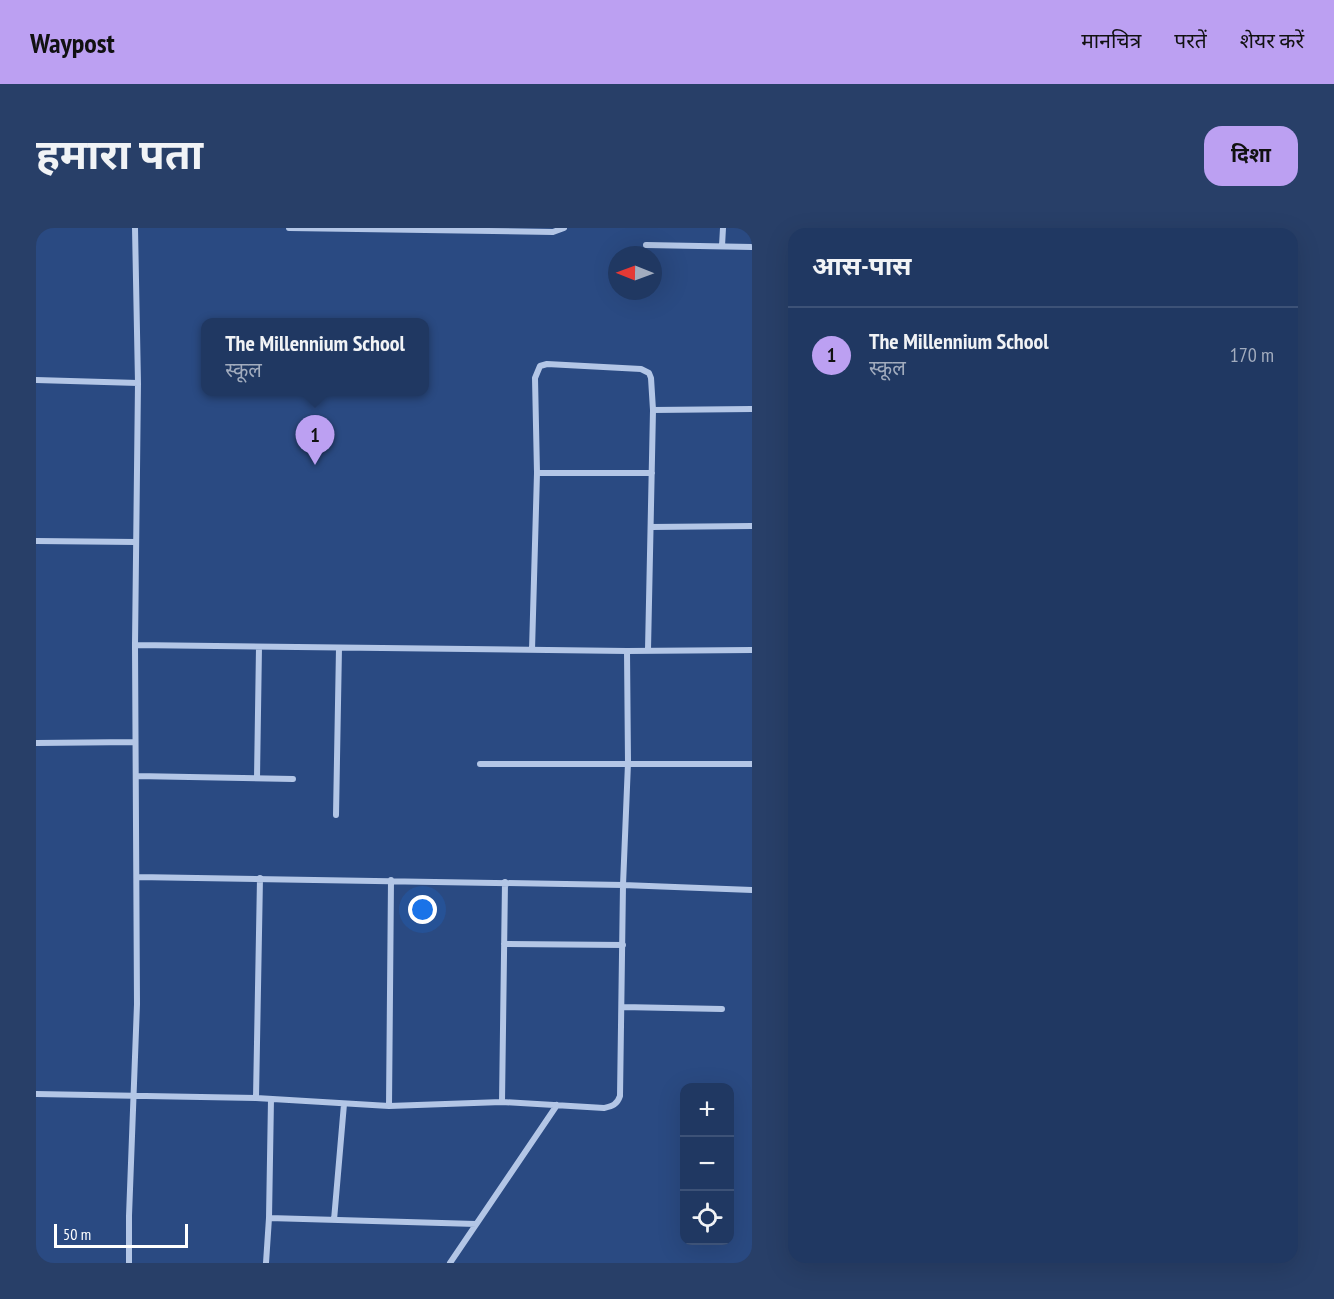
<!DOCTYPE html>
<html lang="hi">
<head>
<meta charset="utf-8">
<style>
  :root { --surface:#203862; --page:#283f68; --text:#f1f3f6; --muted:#a2acbe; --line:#3d5277; --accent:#bca0f2 }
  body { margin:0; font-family:"PT Sans Narrow","Noto Sans Devanagari",sans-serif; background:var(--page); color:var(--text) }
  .controls { position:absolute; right:18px; bottom:18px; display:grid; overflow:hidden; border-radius:12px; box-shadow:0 6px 24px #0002 }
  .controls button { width:54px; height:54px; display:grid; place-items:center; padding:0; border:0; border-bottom:2px solid var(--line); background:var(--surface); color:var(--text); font:30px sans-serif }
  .compass { position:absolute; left:572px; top:18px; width:54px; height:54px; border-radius:50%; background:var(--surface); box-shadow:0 6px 24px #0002; rotate:271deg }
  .scale { position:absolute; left:18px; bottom:15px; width:134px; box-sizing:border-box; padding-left:6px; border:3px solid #fff; border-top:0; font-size:16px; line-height:21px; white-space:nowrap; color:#fff; -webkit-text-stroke:4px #2a4a82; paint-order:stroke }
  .you { position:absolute; left:387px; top:682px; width:21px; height:21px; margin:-15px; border:4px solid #fff; border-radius:50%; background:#1a73e8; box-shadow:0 0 0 9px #1a73e833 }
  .badge { display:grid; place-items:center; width:39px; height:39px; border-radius:50%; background:var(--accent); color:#111; font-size:20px; font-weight:700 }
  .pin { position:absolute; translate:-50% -50px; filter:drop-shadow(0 2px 3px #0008) }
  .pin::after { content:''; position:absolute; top:32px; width:21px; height:18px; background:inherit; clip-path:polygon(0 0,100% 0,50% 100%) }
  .popup { position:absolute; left:165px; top:90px; width:228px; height:78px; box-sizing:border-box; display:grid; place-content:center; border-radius:12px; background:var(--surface); filter:drop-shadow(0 2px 4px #0005); font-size:20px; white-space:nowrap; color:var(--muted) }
  .popup b { font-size:22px; color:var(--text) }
  .popup::after { content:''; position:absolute; left:50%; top:100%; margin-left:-12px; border:12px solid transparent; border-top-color:var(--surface) }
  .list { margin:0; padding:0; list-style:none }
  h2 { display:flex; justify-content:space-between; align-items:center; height:78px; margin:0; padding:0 24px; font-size:26px }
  h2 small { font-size:20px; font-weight:400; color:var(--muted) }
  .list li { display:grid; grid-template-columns:39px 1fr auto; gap:18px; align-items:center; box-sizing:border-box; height:96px; padding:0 24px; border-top:2px solid var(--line) }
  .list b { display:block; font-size:22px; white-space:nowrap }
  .list p { margin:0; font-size:20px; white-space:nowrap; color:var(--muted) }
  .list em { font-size:20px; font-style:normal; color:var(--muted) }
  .icon { flex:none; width:33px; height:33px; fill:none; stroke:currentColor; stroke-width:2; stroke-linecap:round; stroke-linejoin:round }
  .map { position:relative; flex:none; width:716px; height:1035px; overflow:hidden; border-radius:18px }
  header { display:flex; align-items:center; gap:36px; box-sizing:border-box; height:84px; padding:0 30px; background:var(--accent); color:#111 }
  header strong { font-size:28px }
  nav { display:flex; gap:33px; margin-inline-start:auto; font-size:21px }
  .intro { display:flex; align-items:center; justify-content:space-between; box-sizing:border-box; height:144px; padding:0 36px }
  h1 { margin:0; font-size:42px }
  .button { padding:15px 27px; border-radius:18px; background:var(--accent); color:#111; font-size:21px; font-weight:700 }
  main { display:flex; gap:36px; padding:0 36px }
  aside { flex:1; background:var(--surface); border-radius:18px; box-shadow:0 6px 24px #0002 }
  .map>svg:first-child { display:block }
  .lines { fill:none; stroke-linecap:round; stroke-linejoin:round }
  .street { stroke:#b3c6e6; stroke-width:6 }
</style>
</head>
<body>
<header>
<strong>Waypost</strong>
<nav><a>मानचित्र</a><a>परतें</a><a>शेयर करें</a></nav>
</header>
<div class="intro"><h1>हमारा पता</h1><a class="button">दिशा</a></div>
<main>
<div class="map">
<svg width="716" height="1035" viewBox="0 0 716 1035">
  <rect width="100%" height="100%" fill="#2a4a82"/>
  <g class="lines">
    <path class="street" d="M253,0L517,4L528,0
      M610,17L716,19
      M686,18L687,0
      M0,152L102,155
      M617,182L716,181
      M501,245H616
      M615,299L716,298
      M0,313L100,314
      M99,417L591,423L592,535L587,657L101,649
      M496,422L501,245L499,150L504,138L511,136L605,141L613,145L615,150L617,182L612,422
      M591,423L716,422
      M0,515L99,514
      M444,536H716
      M100,548L257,551
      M221,550L223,419
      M300,587L303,420
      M468,716L587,717
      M586,779L686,781
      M0,866L220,870L353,878L466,874L568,880C576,878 581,877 584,868L587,657L716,662
      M220,870L224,650
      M466,874L469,654
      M353,878L355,652
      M233,990L440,996
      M298,992L308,876
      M93,1035V988L101,776L99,417L102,155L99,0
      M230,1035L233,990L235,871
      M414,1035L521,877"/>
  </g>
</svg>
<div class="controls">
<button>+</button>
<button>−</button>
<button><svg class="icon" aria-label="locate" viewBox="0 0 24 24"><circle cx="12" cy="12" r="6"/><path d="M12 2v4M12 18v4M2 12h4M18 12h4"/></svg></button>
</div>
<svg class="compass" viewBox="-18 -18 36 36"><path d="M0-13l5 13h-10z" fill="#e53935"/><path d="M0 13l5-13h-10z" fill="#a2acbe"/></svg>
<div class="scale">50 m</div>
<div class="you"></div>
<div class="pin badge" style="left:279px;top:237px">1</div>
<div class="popup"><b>The Millennium School</b>स्कूल</div>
</div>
<aside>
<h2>आस-पास<small></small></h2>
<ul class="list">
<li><span class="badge">1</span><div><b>The Millennium School</b><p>स्कूल</p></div><em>170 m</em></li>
</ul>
</aside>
</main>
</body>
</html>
